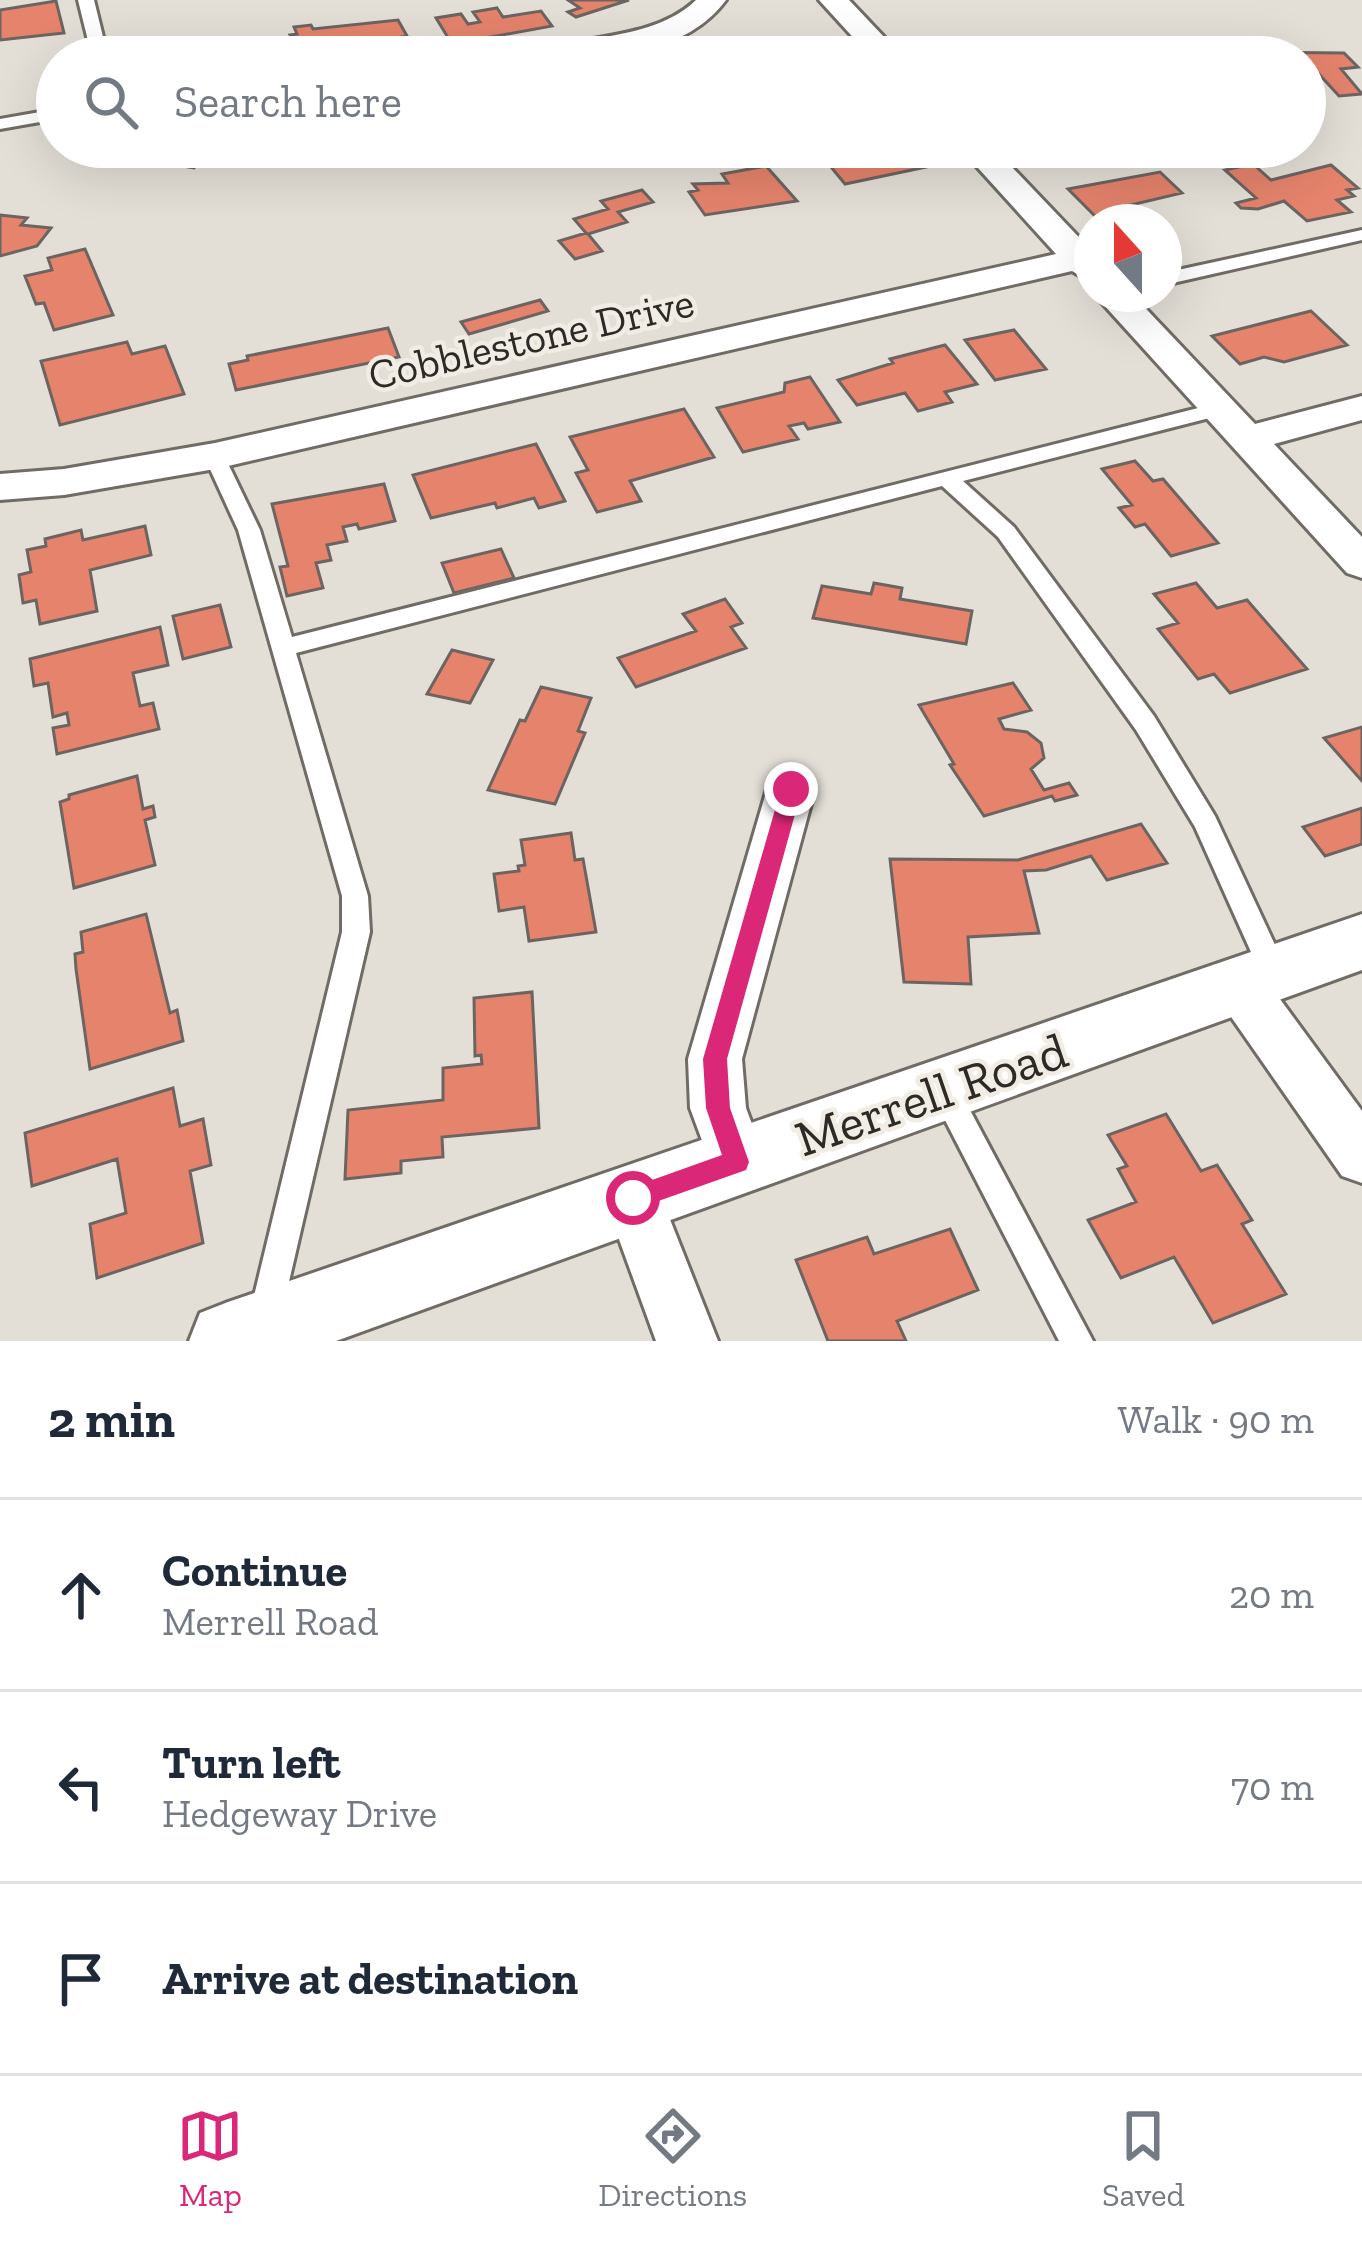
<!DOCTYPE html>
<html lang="en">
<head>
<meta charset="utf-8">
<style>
  :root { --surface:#fff; --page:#f6f6f7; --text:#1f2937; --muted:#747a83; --line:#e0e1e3; --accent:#db2777 }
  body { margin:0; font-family:"Zilla Slab",serif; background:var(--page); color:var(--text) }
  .compass { position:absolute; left:1074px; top:204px; width:108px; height:108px; border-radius:50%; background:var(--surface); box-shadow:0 12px 48px #0002; rotate:339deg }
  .stop { position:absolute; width:36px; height:36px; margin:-27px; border:9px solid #db2777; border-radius:50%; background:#fff }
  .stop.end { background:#db2777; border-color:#fff; box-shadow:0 3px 12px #0008 }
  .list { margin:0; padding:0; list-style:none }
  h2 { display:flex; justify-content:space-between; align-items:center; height:156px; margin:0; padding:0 48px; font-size:51px }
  h2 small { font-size:39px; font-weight:400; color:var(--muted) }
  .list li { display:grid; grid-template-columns:78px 1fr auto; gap:36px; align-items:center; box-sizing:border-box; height:192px; padding:0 48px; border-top:3px solid var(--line) }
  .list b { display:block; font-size:45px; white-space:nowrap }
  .list p { margin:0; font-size:39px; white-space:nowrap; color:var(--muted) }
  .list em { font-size:39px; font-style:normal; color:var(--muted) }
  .icon { flex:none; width:66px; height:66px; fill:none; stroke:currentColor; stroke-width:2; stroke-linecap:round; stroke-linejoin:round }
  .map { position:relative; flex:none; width:1362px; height:1341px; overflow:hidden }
  .search { position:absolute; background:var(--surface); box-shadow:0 12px 48px #0002; left:36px; right:36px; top:36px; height:132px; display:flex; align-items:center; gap:30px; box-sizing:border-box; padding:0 42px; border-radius:66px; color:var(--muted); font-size:45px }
  .sheet { height:732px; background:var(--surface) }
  nav { display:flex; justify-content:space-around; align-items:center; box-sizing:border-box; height:168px; border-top:3px solid var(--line); background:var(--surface); font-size:33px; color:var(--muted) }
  nav a { display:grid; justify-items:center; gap:6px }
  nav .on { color:var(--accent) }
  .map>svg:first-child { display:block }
  .building { fill:#e5836c; stroke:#6d6462; stroke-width:3 }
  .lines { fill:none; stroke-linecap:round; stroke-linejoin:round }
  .service-casing { stroke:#706c65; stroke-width:6 }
  .minor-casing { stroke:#706c65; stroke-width:6 }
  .tertiary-casing { stroke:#706c65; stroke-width:6 }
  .service { fill:#fff; fill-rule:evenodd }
  .minor { fill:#fff; fill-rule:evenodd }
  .tertiary { fill:#fff; fill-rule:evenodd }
  .route { fill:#db2777 }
  .labels { text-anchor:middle; stroke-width:9; stroke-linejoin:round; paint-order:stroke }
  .street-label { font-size:42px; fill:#2c2a27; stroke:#f1ece4 }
  .near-street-label { font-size:51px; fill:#2c2a27; stroke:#f1ece4 }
</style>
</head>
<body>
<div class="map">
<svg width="1362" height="1341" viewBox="0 0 1362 1341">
  <rect width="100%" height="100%" fill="#e3dfd7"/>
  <path class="building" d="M568,0H629L576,17L568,12L580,8Z
    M56,1L64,33L0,40V10Z
    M497,8L503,17L541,11L552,26L452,44L436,18L461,14L468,24L480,22L473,12Z
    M398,20L407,36L353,47L351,42L321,47L324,51L300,56L290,35L297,34L294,27L311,25L313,29Z
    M1182,42L1200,57H1154L1146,50Z
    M715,45L743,57H679Z
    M1230,52L1344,53L1358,67L1341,69L1362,94L1339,96L1317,72L1305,71V57H1231Z
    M164,147H214L194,168L151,161Z
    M368,147H422L427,154L379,165Z
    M863,147H907L926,167L845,184L822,156Z
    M1253,164L1271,180L1331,165L1358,188L1347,190L1354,196L1337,200L1351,212L1307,221L1284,201L1258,209L1241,208L1236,203L1256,198L1225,170Z
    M766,166L797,201L705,215L689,192L698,190L693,184L728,183L722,174Z
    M1160,172L1182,193L1122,207L1130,215L1101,222L1068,189Z
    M642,190L653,202L618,212L627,222L588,234L602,251L575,259L559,241L586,233L574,219L608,209L601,201Z
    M0,215L27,218L21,225L51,228L37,246L0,256Z
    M85,249L113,315L54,330L44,303L36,304L25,276L52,270L48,258Z
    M540,300L548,311L469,334L461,322Z
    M1311,311L1347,345L1284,362L1264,357L1240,364L1212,336Z
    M388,328L399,357L236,390L229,364L248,360L247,356Z
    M1014,330L1046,369L995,380L965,340Z
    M127,342L132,354L165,346L184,394L60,425L41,361Z
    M945,345L977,384L945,392L952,402L918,411L905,393L857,405L838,380L893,363L890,359Z
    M810,377L840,422L808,429L804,423L789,426L798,439L743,452L717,408L784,392L785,383Z
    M684,409L714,457L630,481L641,501L597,512L576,473L588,470L570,437Z
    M536,444L565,501L539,508L534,498L497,508L495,503L431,518L413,475Z
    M1135,461L1153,481L1163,479L1218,543L1171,556L1145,524L1135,527L1119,508L1132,505L1102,469Z
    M384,484L395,521L359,529L357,524L343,527L347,541L327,545L331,560L316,563L323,588L287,596L280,567L288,566L272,504Z
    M145,526L151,555L90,570L97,611L40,624L36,600L23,603L19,575L31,572L27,550L46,546L45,539L81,530L83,540Z
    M501,549L514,578L454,593L442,563Z
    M874,583L902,588L900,599L972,611L966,644L813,618L822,586L871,594Z
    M1196,583L1217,608L1247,600L1307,669L1230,693L1214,674L1198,679L1158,629L1178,623L1154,594Z
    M725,599L742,623L731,627L746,648L636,687L618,658L696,631L683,614Z
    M220,605L231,647L183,659L173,616Z
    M160,627L168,665L133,673L140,706L153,703L159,729L57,754L53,728L69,725L67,713L53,717L48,683L34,686L30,659Z
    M452,650L493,660L470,703L427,694Z
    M1013,683L1031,710L999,719L1004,729L1027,732L1041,743L1044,758L1031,769L1044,790L1069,783L1077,795L1055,801L1052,796L984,816L950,765L954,764L919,705Z
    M541,687L591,698L578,731L585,733L555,804L488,790L520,720L525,721Z
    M1362,727V781L1324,738Z
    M137,776L143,809L153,806L155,817L145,820L155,865L74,888L60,802L69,799V795Z
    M1362,808V844L1325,856L1303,827Z
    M1141,824L1167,863L1107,880L1091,856L1046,870L1024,871L1039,933L968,937L971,984L904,982L890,859L1018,860Z
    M571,833L575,860L583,859L596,932L529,941L524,907L499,911L494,874L519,871L518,866L525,865L521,840Z
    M146,914L170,1013L177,1010L183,1041L90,1069L76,969L75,954L83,952L81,932Z
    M532,992L539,1128L442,1137L443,1157L401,1161V1173L345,1179L348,1110L443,1100V1068L482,1064L481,1055L475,1056L474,998Z
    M173,1088L180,1126L203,1119L211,1165L190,1171L203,1243L97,1278L90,1224L126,1213L117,1159L32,1186L25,1133Z
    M1166,1114L1201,1171L1217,1165L1252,1220L1242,1224L1286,1294L1213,1323L1174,1257L1121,1278L1088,1220L1136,1202L1118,1169L1127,1166L1108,1135Z
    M950,1229L978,1290L897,1321L906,1341H828L796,1260L867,1237L874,1254Z"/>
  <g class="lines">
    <defs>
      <path id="service" d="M78,0H94L108,57H92Z
        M57,109V119L0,129V119Z
        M1362,230V240L1164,285V273Z
        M1218,403L1225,404L1228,409L1225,414L963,481L1014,527L1154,716L1215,816L1288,973L1284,981L1274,985L1264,981L1195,827L1136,730L998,537L942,486L296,653L368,896L370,932L278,1329L280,1341H248L246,1329L342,932V896L238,530L204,456L208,451H222L260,530L292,637Z
        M945,1078L955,1082L1093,1341H1059L930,1091L935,1082Z"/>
      <path id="minor" d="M696,0H726C682,59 601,57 535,57C557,33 649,46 696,0Z
        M819,0H849L903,57H871Z
        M959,147H1057L1052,154L1009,164L1092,251V283L1072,271L215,469L64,495L0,500V474L64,469L215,443L1056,254Z
        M1094,294H1132L1255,424L1362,396V420L1274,444L1362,537V578L1347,573Z
        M791,770L808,776L815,789L742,1059L746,1108L766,1162L757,1181L737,1189L717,1181L690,1108L688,1059L767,789L774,776Z
        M1239,962L1258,969L1362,1111V1183L1342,1176L1220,1001L1213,985L1220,969Z
        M633,1171L654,1179L718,1341H656L604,1198L612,1179Z"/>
      <path id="tertiary" d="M1362,914V970L336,1341H189L200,1313L228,1302Z"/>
    </defs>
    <use href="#service" class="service-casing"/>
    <use href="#minor" class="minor-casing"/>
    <use href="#tertiary" class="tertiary-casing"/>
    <use href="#service" class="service"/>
    <use href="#minor" class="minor"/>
    <use href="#tertiary" class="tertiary"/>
  </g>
  <path class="route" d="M791,781L802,789L727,1059L730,1108L749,1162L746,1170L633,1210L624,1207L621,1198L624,1190L722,1155L706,1108L703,1059L781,789Z"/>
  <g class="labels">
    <g class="street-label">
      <text transform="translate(531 338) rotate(-13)" y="15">Cobblestone Drive</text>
    </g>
    <g class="near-street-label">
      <text transform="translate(931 1094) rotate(-19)" y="18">Merrell Road</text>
    </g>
  </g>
</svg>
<svg class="compass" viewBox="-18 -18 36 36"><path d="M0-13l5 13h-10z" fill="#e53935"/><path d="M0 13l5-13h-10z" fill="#747a83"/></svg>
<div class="stop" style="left:633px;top:1198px"></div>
<div class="stop end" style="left:791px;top:789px"></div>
<div class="search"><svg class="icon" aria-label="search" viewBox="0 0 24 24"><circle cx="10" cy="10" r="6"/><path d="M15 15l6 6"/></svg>Search here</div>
</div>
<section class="sheet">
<h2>2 min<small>Walk · 90 m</small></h2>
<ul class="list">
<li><svg class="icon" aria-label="ahead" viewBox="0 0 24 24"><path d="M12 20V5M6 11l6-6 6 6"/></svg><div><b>Continue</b><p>Merrell Road</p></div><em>20 m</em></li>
<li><svg class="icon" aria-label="left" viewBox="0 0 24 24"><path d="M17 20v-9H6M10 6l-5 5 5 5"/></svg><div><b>Turn left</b><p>Hedgeway Drive</p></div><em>70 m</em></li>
<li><svg class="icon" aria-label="arrive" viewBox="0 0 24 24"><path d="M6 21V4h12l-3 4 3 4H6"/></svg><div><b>Arrive at destination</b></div></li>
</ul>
</section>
<nav>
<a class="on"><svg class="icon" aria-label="map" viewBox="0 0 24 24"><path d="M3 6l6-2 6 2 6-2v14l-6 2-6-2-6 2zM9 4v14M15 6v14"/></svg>Map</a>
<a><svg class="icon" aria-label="directions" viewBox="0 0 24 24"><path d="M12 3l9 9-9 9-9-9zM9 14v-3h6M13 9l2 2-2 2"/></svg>Directions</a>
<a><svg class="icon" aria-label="saved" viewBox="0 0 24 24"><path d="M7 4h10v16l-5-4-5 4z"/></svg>Saved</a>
</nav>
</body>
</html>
